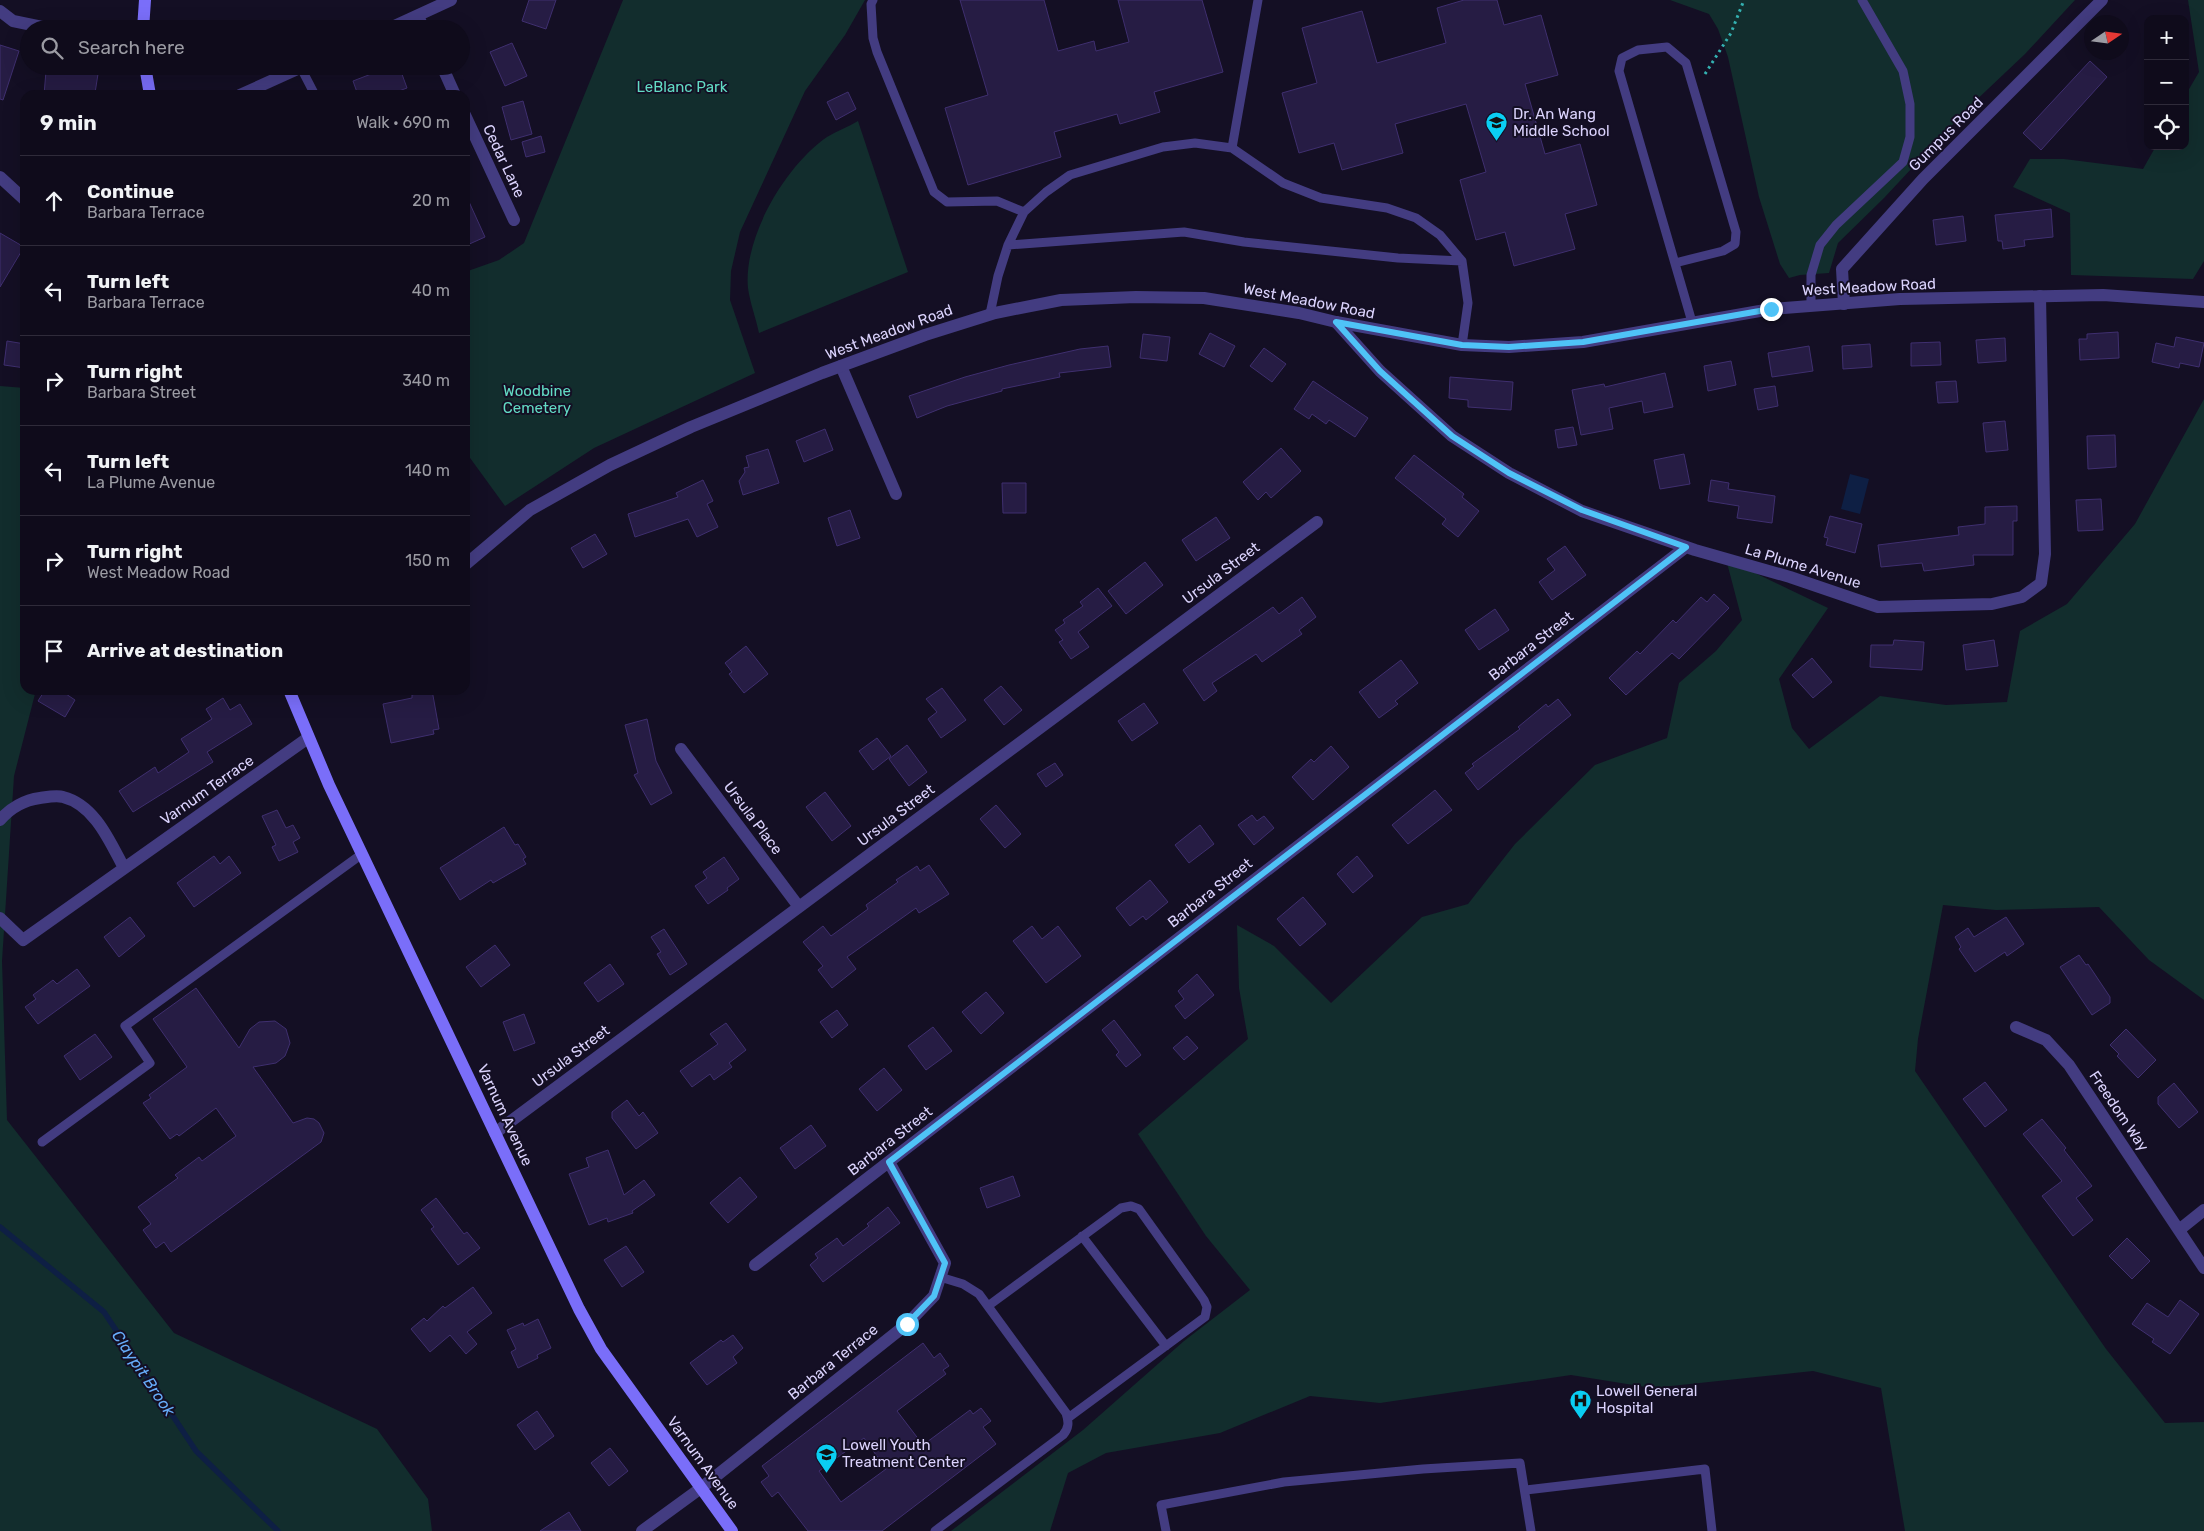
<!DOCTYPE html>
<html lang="en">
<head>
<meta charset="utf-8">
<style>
  :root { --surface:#0f0b1b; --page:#181424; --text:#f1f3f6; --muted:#9b9ba3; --line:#2f2b3a }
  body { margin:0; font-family:Rubik,sans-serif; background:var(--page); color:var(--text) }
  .controls { position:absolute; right:15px; top:15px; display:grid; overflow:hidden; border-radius:10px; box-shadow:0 5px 20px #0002 }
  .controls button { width:45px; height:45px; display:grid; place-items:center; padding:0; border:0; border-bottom:1px solid var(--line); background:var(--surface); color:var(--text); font:25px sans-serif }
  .compass { position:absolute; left:2084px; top:15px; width:45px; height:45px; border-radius:50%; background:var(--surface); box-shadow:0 5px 20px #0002; rotate:77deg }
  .stop { position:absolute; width:15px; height:15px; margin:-11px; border:4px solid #4fc3f7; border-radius:50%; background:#fff }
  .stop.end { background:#4fc3f7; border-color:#fff; box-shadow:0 1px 5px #0008 }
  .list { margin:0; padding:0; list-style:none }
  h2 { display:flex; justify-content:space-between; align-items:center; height:65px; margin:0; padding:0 20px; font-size:21px }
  h2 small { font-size:16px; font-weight:400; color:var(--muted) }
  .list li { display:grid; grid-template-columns:32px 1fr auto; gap:15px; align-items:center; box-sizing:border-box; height:90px; padding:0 20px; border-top:1px solid var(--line) }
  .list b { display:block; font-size:19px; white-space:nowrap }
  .list p { margin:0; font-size:16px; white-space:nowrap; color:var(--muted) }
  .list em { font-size:16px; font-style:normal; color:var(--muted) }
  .icon { flex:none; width:28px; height:28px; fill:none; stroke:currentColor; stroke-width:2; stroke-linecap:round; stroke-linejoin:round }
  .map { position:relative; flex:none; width:2204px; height:1531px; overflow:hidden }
  .search { position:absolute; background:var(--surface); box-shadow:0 5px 20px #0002; left:20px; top:20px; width:450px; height:55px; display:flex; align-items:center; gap:12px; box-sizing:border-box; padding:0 18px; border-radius:28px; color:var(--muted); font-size:19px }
  .panel { position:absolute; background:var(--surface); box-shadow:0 5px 20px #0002; left:20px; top:90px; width:450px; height:605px; border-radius:15px }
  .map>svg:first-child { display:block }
  .green { fill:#122d2d }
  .water { fill:#0e1f44 }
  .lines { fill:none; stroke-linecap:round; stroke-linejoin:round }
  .stream { stroke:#0e1f44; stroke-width:5.5 }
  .building { fill:#261c44; stroke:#3f2f6f; fill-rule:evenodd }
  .path { stroke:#34b1b1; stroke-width:3; stroke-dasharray:2.5 4; stroke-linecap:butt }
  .service { stroke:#433c81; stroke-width:9 }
  .minor { stroke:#433c81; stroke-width:12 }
  .tertiary { stroke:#433c81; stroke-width:12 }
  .secondary { stroke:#7a6ef9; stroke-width:12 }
  .route { stroke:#4fc3f7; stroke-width:6 }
  .labels { text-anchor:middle; stroke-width:4; stroke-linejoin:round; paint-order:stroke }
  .park-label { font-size:15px; fill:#62dbc4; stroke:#140f24 }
  .poi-label { font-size:15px; fill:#dbd3fd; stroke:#140f24; text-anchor:start }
  .street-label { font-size:15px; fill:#dbd3fd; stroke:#140f24 }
  .water-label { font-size:16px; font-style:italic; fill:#66acf9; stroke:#140f24 }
</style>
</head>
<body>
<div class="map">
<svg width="2204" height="1531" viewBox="0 0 2204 1531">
  <rect width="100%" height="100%" fill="#140f24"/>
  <path class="green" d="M623,0H865L845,35L805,91L740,232L731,271L730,300L755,373L594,448L505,506L465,451V272L499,260L524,243Z
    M1670,0H2075L2025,54L1970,106L1884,198L1838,243L1829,273L1800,275L1789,278L1780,264L1759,197L1728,57L1718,29L1709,14Z
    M2188,0H2204V261L2193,279L2071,275L2070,213L2013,187L2030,159H2064L2143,169L2156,146H2185V96L2199,72Z
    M858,121L908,272L759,333C756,318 750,303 748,288C743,237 786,165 827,137C837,131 848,127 858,121Z
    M0,386L25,388V690H36L14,776L2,961L7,1120L174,1333L377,1429L428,1499L432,1531H0Z
    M2204,399V1000L2149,960L2099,907L1996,910L1943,905L1918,1039L1915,1071L2106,1349L2165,1423L2204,1422V1531H1905L1881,1388L1813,1371L1652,1388L1571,1375L1380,1403L1310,1396L1220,1433L1106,1453L1068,1473L1050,1531H951L1083,1430L1184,1341L1250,1290L1206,1236L1138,1134L1248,1039L1239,988L1237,925L1274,946L1331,1003L1422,917L1468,904L1515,844L1595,765L1667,738L1679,683L1716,651L1742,620L1726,559L1828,608L1779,679L1792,728L1809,749L1880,696L1946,705L2007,702L2020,631L2067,604L2135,524Z"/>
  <path class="water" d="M1850,474L1869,479L1860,514L1841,509Z"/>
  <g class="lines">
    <path class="stream" d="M0,1227L104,1312L196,1451L278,1531"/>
  </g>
  <path class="building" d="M529,0H556L546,29L522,21Z
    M960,0H1044L1058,51L1094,41L1096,51L1129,42L1118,0H1202L1223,72L1154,92L1160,112L1120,124L1117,114L1054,132L1061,157L968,185L945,108L988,95Z
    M1464,0H1497L1504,25L1541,15L1558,75L1525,84L1545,154L1580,144L1597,205L1565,214L1575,249L1514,266L1505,232L1476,240L1460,180L1486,172L1466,104L1395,124L1403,153L1342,170L1334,143L1299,153L1282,93L1317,83L1302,28L1362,11L1377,63L1446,43L1437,8Z
    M512,43L527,76L505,86L490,52Z
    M0,45L19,51L3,100L0,99Z
    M2090,61L2107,77L2041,150L2023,133Z
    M392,66H399L407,88L388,95H358L353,81Z
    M46,71L74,74L75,71L98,74L95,93L92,92V95H44Z
    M848,92L856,109L836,120L827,102Z
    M523,101L532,134L511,140L502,107Z
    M541,136L545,152L526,157L522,142Z
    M465,193L485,237L465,246Z
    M2051,209L2053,237L2024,240L2025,246L2003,249L2002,241H1998L1995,215Z
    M1963,216L1966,241L1936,245L1933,220Z
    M0,233L24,247L0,287Z
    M2118,332L2119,358L2080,360L2079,339H2087V334Z
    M1210,333L1235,346L1224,367L1199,354Z
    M1143,334L1170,337L1167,361L1140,358Z
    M2176,337L2204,343L2199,367L2180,363L2179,368L2152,362L2156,343L2174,347Z
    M2005,338L2006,361L1978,363L1976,340Z
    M7,341L25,344V368L4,365Z
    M1940,342L1941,365L1911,366V343Z
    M1870,344L1872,367L1843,369L1842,346Z
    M1108,346L1111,367L1059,373L1060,377L1002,389V391L947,406L917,418L909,396L965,377L1009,365L1080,349Z
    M1809,346L1813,371L1772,377L1768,353Z
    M1264,348L1286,364L1272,382L1250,366Z
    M1731,361L1736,385L1708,391L1704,366Z
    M1665,373L1673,407L1644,413L1642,401L1609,408L1613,429L1581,435L1572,390L1604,384L1605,387Z
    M1450,377L1513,382L1511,410L1468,407V400L1449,398Z
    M1313,381L1368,418L1355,437L1329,420L1326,424L1312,414L1309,419L1294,409Z
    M1956,381L1958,402L1938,403L1936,382Z
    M1775,386L1778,406L1758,410L1754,389Z
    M2005,421L2008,450L1986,452L1983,423Z
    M1573,427L1577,445L1558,448L1555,430Z
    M825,429L833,450L804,462L796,441Z
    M2115,435L2116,467L2088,469L2087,436Z
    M1281,448L1301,471L1271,498L1266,492L1258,500L1243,482Z
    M768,449L779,483L743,495L739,481L745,472L744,468L749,467L746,456Z
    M1684,454L1690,484L1660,489L1654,460Z
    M1414,455L1464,494L1462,497L1479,511L1458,537L1442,524L1446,519L1395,478Z
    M703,480L713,501L707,504L718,527L697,537L688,519L635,537L628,514L678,497L676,493Z
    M1711,480L1729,483L1728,489L1775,496L1772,523L1737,518L1739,506L1708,501Z
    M1002,483H1026V513H1003Z
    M2101,499L2103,530L2078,531L2076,500Z
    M2017,506V521H2013V555H1973L1974,565L1924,571L1922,563L1881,567L1878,545L1959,535L1958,527L1985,524V507Z
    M850,510L860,538L837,546L828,518Z
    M1830,516L1862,524L1855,553L1826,545L1828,538L1824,537Z
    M1216,517L1230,538L1196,561L1182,540Z
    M595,534L607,554L583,568L571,548Z
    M1565,546L1586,575L1552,600L1539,582L1555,570L1547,559Z
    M1145,562L1163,585L1126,614L1108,591Z
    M1098,588L1112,606L1078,632L1089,647L1071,659L1059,642L1063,640L1055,630L1065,623L1063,620L1083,606L1080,602Z
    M1714,594L1729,608L1679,659L1672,653L1626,695L1609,678L1637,651L1640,654L1673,620L1676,623L1701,597L1707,602Z
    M1302,597L1316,617L1299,630L1302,634L1262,662L1256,654L1212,683L1217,691L1204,701L1183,670L1273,607L1279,614Z
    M1495,609L1509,630L1479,650L1465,630Z
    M1894,640L1924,642L1922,670L1870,667L1871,645H1893Z
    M1994,640L1998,666L1966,670L1963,645Z
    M746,646L768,674L744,693L729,674L732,672L725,663Z
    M1812,658L1832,682L1813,698L1792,675Z
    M1401,660L1418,683L1395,701L1398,704L1379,718L1359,692Z
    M1001,686L1022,710L1004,725L984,700Z
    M942,688L966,720L941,738L928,719L937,712L926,699Z
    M45,690H60L75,700L65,717L38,701Z
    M432,690L439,729L433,730L434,734L391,743L383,704L412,698V695Z
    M223,698L230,710L240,704L252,724L207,752L213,762L133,812L119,791L155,767L158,773L189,752L181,739L212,719L206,709Z
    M1558,699L1571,715L1478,790L1465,773L1474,766L1472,764L1520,729L1518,727L1546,704L1548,707Z
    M1144,703L1158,723L1132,741L1118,721Z
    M647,719L656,761L672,793L651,805L634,775L638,773L625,725Z
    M877,738L891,756L873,770L859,751Z
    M907,745L927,772L909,786L889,759Z
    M1331,746L1349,767L1313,800L1292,777L1311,759L1314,762Z
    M1055,763L1063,775L1046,787L1037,774Z
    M1435,790L1452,810L1408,844L1392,825Z
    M825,792L851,826L832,841L806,807Z
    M996,805L1021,834L1005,848L980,819Z
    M277,810L286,828L293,825L300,838L293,842L298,852L279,861L272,847L276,845L262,816Z
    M1252,815L1257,821L1264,816L1274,828L1254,845L1238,825Z
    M1200,825L1214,844L1189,863L1175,845Z
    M504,827L515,845L518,844L526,857L523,859L526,864L493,883L491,880L460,900L440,868Z
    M214,856L220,864L229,856L241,873L194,907L177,883Z
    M1357,856L1373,876L1353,893L1337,874Z
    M724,857L739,879L727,888L728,890L708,904L695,886L707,878L703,872Z
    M929,865L949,894L919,913L916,908L847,957L856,969L832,988L818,970L823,966L803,942L823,926L831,936L868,909L866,905L898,882L896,880L917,866L920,871Z
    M1150,880L1168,902L1146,920L1143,916L1130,926L1116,908Z
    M1303,897L1326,924L1300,946L1277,919Z
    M130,917L145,936L119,957L104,937Z
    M2006,917L2024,944L2007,956L2005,952L1975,972L1959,949L1961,947L1955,937L1968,928L1974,937Z
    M1032,926L1042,939L1058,926L1081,956L1046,983L1013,941Z
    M664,929L687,964L670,975L657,954L661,952L651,937Z
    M495,945L510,965L481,987L466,967Z
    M2079,955L2086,965L2088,964L2110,997V1003L2092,1015L2060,967Z
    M610,964L624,984L598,1002L584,983Z
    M77,969L90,986L38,1024L25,1007L36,999L33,995L53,980L57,984Z
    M1197,974L1214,995L1185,1019L1175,1006L1184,999L1178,991Z
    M196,988L239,1048L250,1029L259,1022L275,1021L286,1029L290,1043L285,1056L276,1063L253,1067L293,1123L307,1118L314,1119L319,1123L324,1133L321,1142L171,1252L164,1242L156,1248L143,1230L151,1224L138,1207L178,1178L175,1175L199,1157L202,1161L236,1136L216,1108L179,1136L177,1134L170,1139L143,1103L151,1098L149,1095L187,1067L153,1019Z
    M986,992L1004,1013L981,1034L962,1012Z
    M837,1010L848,1025L832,1038L820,1022Z
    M524,1014L535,1043L514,1051L503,1022Z
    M1114,1020L1141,1055L1126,1067L1116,1055L1119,1052L1102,1030Z
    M726,1023L746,1050L729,1063L732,1067L714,1080L710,1074L692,1087L680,1071L718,1044L710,1034Z
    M933,1027L952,1051L926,1070L908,1046Z
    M2126,1029L2156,1060L2138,1078L2117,1056L2119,1054L2110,1045Z
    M95,1034L112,1057L80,1080L64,1056Z
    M1187,1036L1198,1048L1184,1060L1173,1048Z
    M884,1068L902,1090L877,1111L859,1089Z
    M1985,1082L2007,1110L1985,1127L1963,1099Z
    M2174,1083L2198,1112L2179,1128L2158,1104V1097Z
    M627,1100L639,1116L643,1112L658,1133L636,1149L612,1118V1112Z
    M2042,1119L2066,1148L2064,1150L2092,1186L2076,1198L2093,1220L2073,1236L2042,1196L2062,1181L2023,1134Z
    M811,1125L826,1146L795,1169L780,1148Z
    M608,1150L624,1195L644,1180L655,1195L632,1211L633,1213L608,1222L607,1218L589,1225L569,1174L589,1167L586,1158Z
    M1013,1176L1020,1196L987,1208L980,1188Z
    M740,1177L757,1197L728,1223L710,1203Z
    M436,1198L464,1234L467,1232L480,1248L458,1265L431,1229L434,1227L421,1210Z
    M888,1207L900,1223L823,1282L810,1265L818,1258L815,1254L837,1238L843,1246L869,1226L867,1224Z
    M2127,1238L2150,1261L2132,1279L2109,1256Z
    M626,1246L644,1272L622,1287L604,1260Z
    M473,1287L492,1313L467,1332L477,1344L466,1354L450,1335L430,1352L411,1329L424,1318L427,1321L443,1306L445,1308Z
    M2180,1300L2199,1314L2170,1354L2152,1342L2154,1339L2132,1324L2147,1303L2168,1317Z
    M538,1319L551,1348L537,1355L538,1358L518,1368L511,1352L516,1349L507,1330L523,1323L524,1326Z
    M733,1335L743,1348L733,1357L737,1363L707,1385L690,1363L721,1340L723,1342Z
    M923,1343L934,1358L940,1353L949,1366L943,1370L946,1374L897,1411L923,1445L970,1410L973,1414L981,1408L991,1421L983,1427L996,1444L882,1531H808L778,1492L772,1497L761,1482L769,1476L762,1466ZM864,1438L886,1469L841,1502L819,1471Z
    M537,1411L554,1436L535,1450L517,1425Z
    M610,1448L628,1471L609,1486L591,1463Z
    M569,1512L581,1531H540Z"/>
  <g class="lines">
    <path class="path" d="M1705,74L1731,33L1744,0"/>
    <path class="service" d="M873,0L871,4L873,38L877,52L934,192L947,202L997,201L1024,212
      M301,68L315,95
      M1232,148L1258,0
      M1008,245L1184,232L1244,242L1398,258L1462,261
      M1675,263L1723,251L1735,244L1736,232L1686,63L1667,47L1638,50L1622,58L1619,71L1692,322
      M1811,306V275L1820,245L1836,225L1903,162L1910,137V104L1903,71L1862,0
      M990,314L998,276L1008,245L1024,212L1046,192L1070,175L1163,147L1195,143L1232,148L1283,183L1321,198L1387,208L1416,218L1440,235L1462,261L1468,303L1462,345
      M42,1142L150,1063L125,1026L362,854
      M1082,1236L1166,1346
      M988,1306L1121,1208L1131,1206L1139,1209L1204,1300L1207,1307L1205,1317L1068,1418
      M1526,1490L1705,1469L1712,1531
      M935,1531L1063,1435C1069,1428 1069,1422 1066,1413L979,1294L963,1284L940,1277
      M1166,1531L1161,1505L1284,1482L1423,1469L1520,1463L1531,1531"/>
    <path class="minor" d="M0,11L13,21L52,29
      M418,16L424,29
      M388,29L451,0
      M442,66L455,95
      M240,95L304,66
      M465,115L514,220
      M0,177L25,200
      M1844,304L1842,269L1923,179L2102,0
      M1336,322L1380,371L1452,436L1509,473L1582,511L1695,550L1790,577L1878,607L1992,604L2022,597L2041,583L2045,554L2040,296
      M841,366L896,494
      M681,749L799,907
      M0,820C10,808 25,800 40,798C47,797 57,795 63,797C95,805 110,842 124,868
      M0,918L23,940L308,738
      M2016,1027L2046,1040L2069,1065L2204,1268
      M495,1133L1317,522
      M2179,1230L2204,1210
      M755,1265L1686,547
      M642,1531L701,1488L907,1324L934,1296L945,1263L889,1162"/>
    <path class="tertiary" d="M465,565L530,510L610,465L691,427L822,373L925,335L995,313L1061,300L1136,297L1204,298L1299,313L1336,322L1462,345L1509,347L1583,342L1771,309L1900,299L2103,295L2204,302"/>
    <path class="secondary" d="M143,29L145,0
      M145,66L150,95
      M289,690L329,785L579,1309L601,1349L732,1531"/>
  </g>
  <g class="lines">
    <path class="route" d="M907,1324L934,1296L945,1263L889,1162L1686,547L1582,510L1509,473L1452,436L1380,371L1336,322L1462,345L1509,347L1583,342L1771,309"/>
  </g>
  <defs>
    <symbol id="school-pin" viewBox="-11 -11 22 30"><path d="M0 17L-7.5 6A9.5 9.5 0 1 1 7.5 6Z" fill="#0acef3" stroke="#140f24"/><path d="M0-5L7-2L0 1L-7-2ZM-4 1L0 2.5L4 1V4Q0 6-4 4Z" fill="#111"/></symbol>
    <symbol id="hospital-pin" viewBox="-11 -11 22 30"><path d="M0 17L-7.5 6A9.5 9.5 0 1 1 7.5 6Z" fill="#0acef3" stroke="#140f24"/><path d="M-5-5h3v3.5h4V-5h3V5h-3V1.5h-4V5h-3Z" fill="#111"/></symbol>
  </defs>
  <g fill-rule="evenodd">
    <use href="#school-pin" x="1484" y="110" width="25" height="34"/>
    <use href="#hospital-pin" x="1568" y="1388" width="25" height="34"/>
    <use href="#school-pin" x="814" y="1442" width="25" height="34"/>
  </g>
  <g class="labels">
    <g class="park-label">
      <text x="682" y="92">LeBlanc Park</text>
      <text x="537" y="396">Woodbine<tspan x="537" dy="17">Cemetery</tspan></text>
    </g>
    <g class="poi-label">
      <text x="1513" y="119">Dr. An Wang<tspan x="1513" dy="17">Middle School</tspan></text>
      <text x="1596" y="1396">Lowell General<tspan x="1596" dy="17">Hospital</tspan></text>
      <text x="842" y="1450">Lowell Youth<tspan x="842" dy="17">Treatment Center</tspan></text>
    </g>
    <g class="street-label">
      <text transform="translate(1946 134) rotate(-45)" y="5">Gumpus Road</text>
      <text transform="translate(504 161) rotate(65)" y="5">Cedar Lane</text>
      <text transform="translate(1869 287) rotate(-3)" y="5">West Meadow Road</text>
      <text transform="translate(1309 301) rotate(11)" y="5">West Meadow Road</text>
      <text transform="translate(889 332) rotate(-20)" y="5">West Meadow Road</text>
      <text transform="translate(1803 566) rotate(17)" y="5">La Plume Avenue</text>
      <text transform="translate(1221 573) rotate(-37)" y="5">Ursula Street</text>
      <text transform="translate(1531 646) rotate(-38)" y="5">Barbara Street</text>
      <text transform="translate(207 790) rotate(-35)" y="5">Varnum Terrace</text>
      <text transform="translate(896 815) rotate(-37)" y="5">Ursula Street</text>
      <text transform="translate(753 818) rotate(53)" y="5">Ursula Place</text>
      <text transform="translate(1210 893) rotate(-38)" y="5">Barbara Street</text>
      <text transform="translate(571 1056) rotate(-37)" y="5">Ursula Street</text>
      <text transform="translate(2119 1111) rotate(56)" y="5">Freedom Way</text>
      <text transform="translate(505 1115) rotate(65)" y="5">Varnum Avenue</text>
      <text transform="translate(890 1141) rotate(-38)" y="5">Barbara Street</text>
      <text transform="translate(833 1362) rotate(-39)" y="5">Barbara Terrace</text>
      <text transform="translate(703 1463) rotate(54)" y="5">Varnum Avenue</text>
    </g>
    <g class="water-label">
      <text transform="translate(144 1373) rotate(56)" y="6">Claypit Brook</text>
    </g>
  </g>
</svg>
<div class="controls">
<button>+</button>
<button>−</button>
<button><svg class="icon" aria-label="locate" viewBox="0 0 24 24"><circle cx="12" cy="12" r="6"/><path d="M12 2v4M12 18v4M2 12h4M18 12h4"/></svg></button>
</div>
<svg class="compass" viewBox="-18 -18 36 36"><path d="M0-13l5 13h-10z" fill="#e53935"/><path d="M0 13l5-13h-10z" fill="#9b9ba3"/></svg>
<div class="stop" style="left:907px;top:1324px"></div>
<div class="stop end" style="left:1771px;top:309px"></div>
<div class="search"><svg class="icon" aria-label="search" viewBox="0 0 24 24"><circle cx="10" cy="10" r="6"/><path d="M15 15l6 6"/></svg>Search here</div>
<section class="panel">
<h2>9 min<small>Walk · 690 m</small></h2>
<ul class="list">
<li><svg class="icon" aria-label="ahead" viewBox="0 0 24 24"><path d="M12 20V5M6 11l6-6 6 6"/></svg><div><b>Continue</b><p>Barbara Terrace</p></div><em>20 m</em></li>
<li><svg class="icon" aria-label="left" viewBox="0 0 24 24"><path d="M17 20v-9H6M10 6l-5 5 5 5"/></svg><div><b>Turn left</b><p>Barbara Terrace</p></div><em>40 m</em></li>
<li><svg class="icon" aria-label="right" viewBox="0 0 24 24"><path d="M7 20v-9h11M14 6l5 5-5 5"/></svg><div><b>Turn right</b><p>Barbara Street</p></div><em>340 m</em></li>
<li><svg class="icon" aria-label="left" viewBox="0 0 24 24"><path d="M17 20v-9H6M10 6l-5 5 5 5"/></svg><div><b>Turn left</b><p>La Plume Avenue</p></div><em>140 m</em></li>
<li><svg class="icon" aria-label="right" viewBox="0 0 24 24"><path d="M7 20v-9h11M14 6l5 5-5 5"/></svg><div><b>Turn right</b><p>West Meadow Road</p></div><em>150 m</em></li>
<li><svg class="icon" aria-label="arrive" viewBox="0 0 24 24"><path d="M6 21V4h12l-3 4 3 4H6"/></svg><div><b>Arrive at destination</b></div></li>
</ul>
</section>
</div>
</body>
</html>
